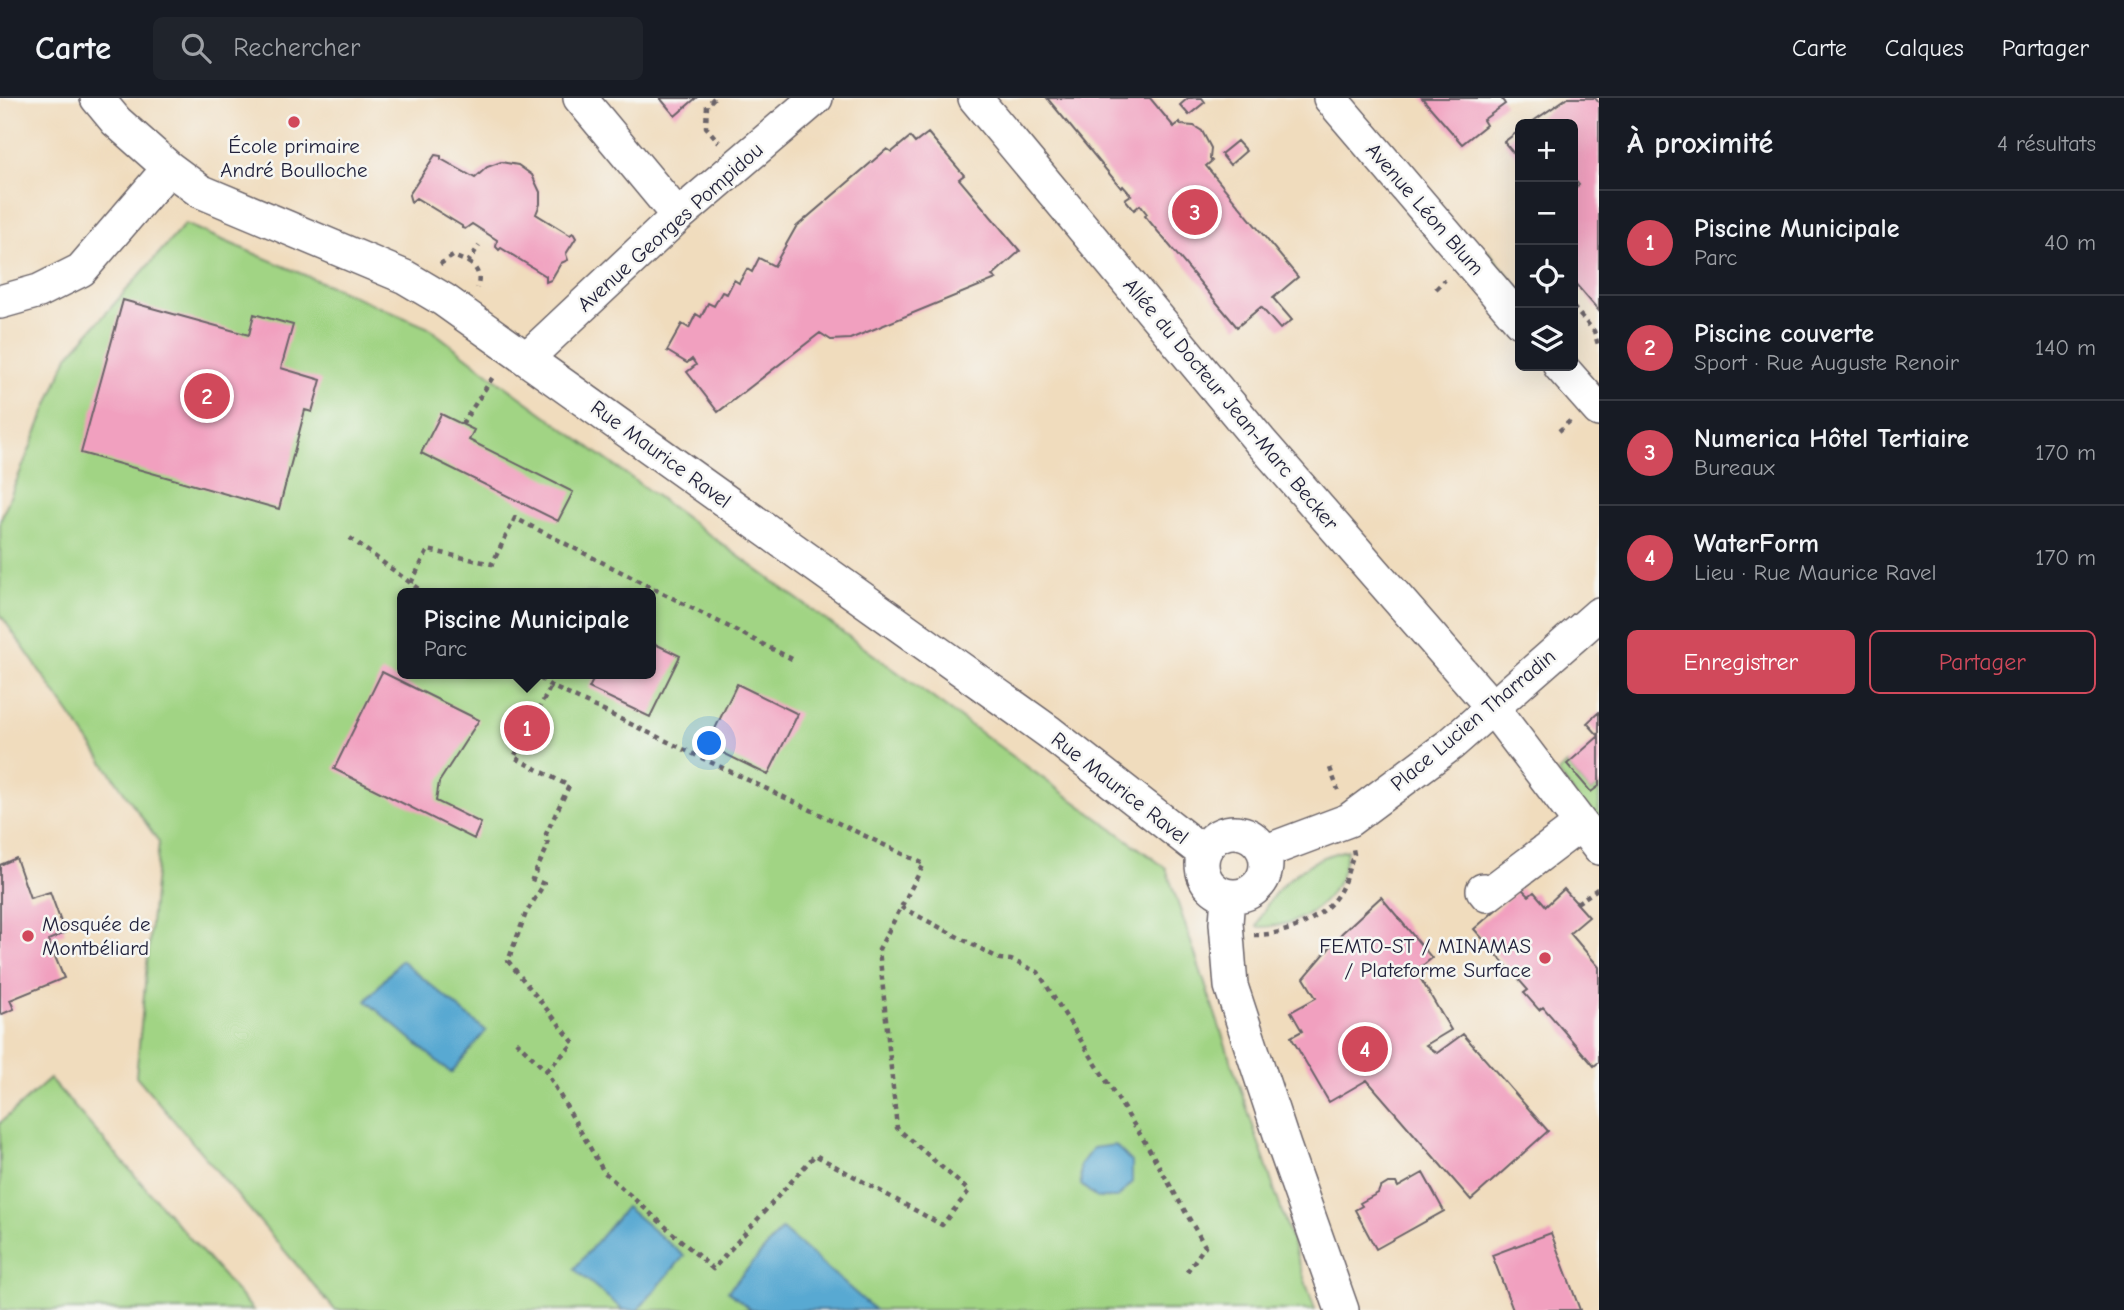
<!DOCTYPE html>
<html lang="fr">
<head>
<meta charset="utf-8">
<style>
  :root { --surface:#171b24; --page:#20242c; --text:#f1f3f6; --muted:#9ea1a6; --line:#363941; --accent:#d1495b }
  body { margin:0; font-family:"Comic Neue",sans-serif; background:var(--page); color:var(--text) }
  .controls { position:absolute; right:21px; top:21px; display:grid; overflow:hidden; border-radius:10px; box-shadow:0 7px 28px #0002 }
  .controls button { width:63px; height:63px; display:grid; place-items:center; padding:0; border:0; border-bottom:2px solid var(--line); background:var(--surface); color:var(--text); font:35px sans-serif }
  .you { position:absolute; left:710px; top:646px; width:24px; height:24px; margin:-18px; border:5px solid #fff; border-radius:50%; background:#1a73e8; box-shadow:0 0 0 10px #1a73e833 }
  .badge { display:grid; place-items:center; width:46px; height:46px; border-radius:50%; background:var(--accent); color:#fff; font-size:23px; font-weight:700 }
  .pin { position:absolute; translate:-50% -50%; border:4px solid #fff; box-shadow:0 2px 7px #0006 }
  .popup { position:absolute; left:397px; top:490px; width:259px; height:91px; box-sizing:border-box; display:grid; place-content:center; border-radius:10px; background:var(--surface); filter:drop-shadow(0 2px 5px #0005); font-size:23px; white-space:nowrap; color:var(--muted) }
  .popup b { font-size:26px; color:var(--text) }
  .popup::after { content:''; position:absolute; left:50%; top:100%; margin-left:-14px; border:14px solid transparent; border-top-color:var(--surface) }
  .list { margin:0; padding:0; list-style:none }
  h2 { display:flex; justify-content:space-between; align-items:center; height:91px; margin:0; padding:0 28px; font-size:30px }
  h2 small { font-size:23px; font-weight:400; color:var(--muted) }
  .list li { display:grid; grid-template-columns:46px 1fr auto; gap:21px; align-items:center; box-sizing:border-box; height:105px; padding:0 28px; border-top:2px solid var(--line) }
  .list b { display:block; font-size:26px; white-space:nowrap }
  .list p { margin:0; font-size:23px; white-space:nowrap; color:var(--muted) }
  .list em { font-size:23px; font-style:normal; color:var(--muted) }
  .actions { display:flex; gap:14px; padding:21px 28px }
  .actions a { flex:1; padding:16px 0; border:2px solid var(--accent); border-radius:10px; text-align:center; font-size:24px; color:var(--accent) }
  .actions .main { background:var(--accent); color:#fff }
  .icon { flex:none; width:38px; height:38px; fill:none; stroke:currentColor; stroke-width:2; stroke-linecap:round; stroke-linejoin:round }
  .map { position:relative; flex:none; width:1599px; height:1212px; overflow:hidden }
  header { display:flex; align-items:center; gap:42px; box-sizing:border-box; height:98px; padding:0 35px; background:var(--surface); border-bottom:2px solid var(--line) }
  header strong { font-size:33px }
  nav { display:flex; gap:38px; margin-inline-start:auto; font-size:24px }
  .search { width:490px; height:63px; background:var(--page); display:flex; align-items:center; gap:18px; box-sizing:border-box; padding:0 24px; border-radius:10px; color:var(--muted); font-size:26px }
  main { display:flex }
  aside { flex:1; background:var(--surface) }
  .map>svg:first-child { display:block }
  .green { fill:#a1d484; stroke:#627b60; stroke-width:2; fill-rule:evenodd }
  .water { fill:#58a9d2; stroke:#3d6686; stroke-width:2 }
  .building { fill:#f1a0bf }
  .lines { fill:none; stroke-linecap:round; stroke-linejoin:round }
  .minor-casing { stroke:#6a6368; stroke-width:36 }
  .path { stroke:#6a6368; stroke-width:4.5; stroke-dasharray:5 5; stroke-linecap:butt }
  .minor { stroke:#fff; stroke-width:33 }
  .poi-dot { fill:#d1495b; stroke:#f6f6f2; stroke-width:2.5 }
  .labels { text-anchor:middle; stroke-width:5; stroke-linejoin:round; paint-order:stroke }
  .poi-label { font-size:21px; fill:#22223b; stroke:#f6f6f2 }
  .street-label { font-size:21px; fill:#22223b; stroke:#f6f6f2 }
</style>
</head>
<body>
<header>
<strong>Carte</strong>
<div class="search"><svg class="icon" aria-label="search" viewBox="0 0 24 24"><circle cx="10" cy="10" r="6"/><path d="M15 15l6 6"/></svg>Rechercher</div>
<nav><a>Carte</a><a>Calques</a><a>Partager</a></nav>
</header>
<main>
<div class="map">
<svg width="1599" height="1212" viewBox="0 0 1599 1212">
  <rect width="100%" height="100%" fill="#f6f6f2"/>
  <filter id="ink" filterUnits="userSpaceOnUse"><feTurbulence type="fractalNoise" baseFrequency=".0143" numOctaves="2"/><feDisplacementMap in="SourceGraphic" scale="14" xChannelSelector="R" yChannelSelector="G"/><feConvolveMatrix kernelMatrix="1 2 1 2 8 2 1 2 1" color-interpolation-filters="sRGB"/></filter>
  <filter id="wash" filterUnits="userSpaceOnUse"><feTurbulence type="fractalNoise" baseFrequency=".00686" numOctaves="4" result="noise"/><feDisplacementMap in="SourceGraphic" scale="28" xChannelSelector="R" yChannelSelector="G"/><feGaussianBlur stdDeviation="1.57" result="paint"/><feColorMatrix in="noise" values="0 0 0 0 0 0 0 0 0 0 0 0 0 0 0 0 0 1.4 0 .05"/><feComposite in="paint" operator="in"/></filter>
  <g filter="url(#wash)">
    <rect width="100%" height="100%" fill="#f0dcbd"/>
    <path class="green" d="M185,126L429,230L493,279L1166,770L1315,1212H335L136,978L159,744L0,516V423L68,258ZM403,495H651V576H403Z
      M1488,153L1520,191V198L1485,157Z
      M1567,666L1591,694L1599,688V730L1558,674Z
      M1347,752C1342,800 1304,830 1257,829C1269,790 1308,760 1347,752Z
      M50,981L253,1212H0V1025Z"/>
    <path class="water" d="M401,862L486,933L451,975L366,903Z
      M1115,1047L1132,1064V1085L1117,1100H1097L1081,1087L1080,1067L1093,1050Z
      M626,1109L684,1158L638,1212H623L574,1171Z
      M782,1131L875,1212H751L728,1193Z"/>
    <g id="blocks">
      <path class="building" d="M660,0H696L675,18Z
        M1047,0H1150L1174,29L1180,24L1181,27L1194,28L1202,33L1211,50L1210,61L1212,63L1206,68L1298,179L1273,200L1292,222L1280,231L1261,209L1237,229L1145,118L1147,116L1140,107L1134,112L1125,101L1131,97L1123,88L1121,90Z
        M1188,0H1202L1205,4L1189,17L1180,7Z
        M1422,0H1501L1505,6L1483,22L1486,27L1462,46Z
        M1567,0H1595L1599,5V213L1573,183V92L1579,87L1573,80V26H1529Z
        M1520,32V63L1504,44Z
        M928,35L964,77L959,81L1020,153L992,178L996,181L850,241L831,242L820,235L718,314L687,274L696,267L692,261L687,265L667,253L682,226L689,230L696,216L701,219L708,205L714,208L722,194L727,196L734,182L739,185L747,171L752,174L759,160L774,168L796,129L887,51L892,54L910,39L915,45Z
        M1237,43L1246,53L1230,67L1221,56Z
        M435,57L441,58V61L475,80L487,69L501,64L518,67L532,77L540,94V106L536,116L570,137L573,135L576,140L566,156L568,162L561,165L551,182L546,184V178L501,150L499,152L496,149L497,142L472,126L465,131L462,130V128L416,100L411,104L409,97Z
        M123,202L249,237L254,216L293,227L281,270L321,282L312,314L305,312L279,411L81,355Z
        M441,316L474,332L469,342L573,394L558,423L421,355Z
        M651,544L680,558L650,619L589,590L596,576H651Z
        M382,574L479,622L439,684L436,703L481,725L474,741L334,671Z
        M737,586L798,616L768,677L707,647Z
        M1599,614V688L1591,694L1567,666L1599,638L1587,625Z
        M16,760L30,800L50,794L65,835L48,842L64,880L10,902L14,911L0,917V767Z
        M1521,790L1529,798L1534,794L1546,808L1564,791L1589,819L1570,835L1599,869V964L1594,968L1543,909L1539,912L1524,895L1528,892L1474,831Z
        M1381,799L1432,860L1416,873L1451,932L1426,947L1437,955L1463,936L1548,1033L1471,1102L1367,982L1329,1004L1291,939L1302,933L1291,914L1316,900L1304,880L1342,835Z
        M1423,1075L1444,1113L1376,1151L1355,1112L1362,1108L1360,1105L1378,1095L1380,1090L1388,1085H1396L1398,1089Z
        M1551,1135L1580,1212H1513L1492,1157Z"/>
    </g>
  </g>
  <g filter="url(#ink)">
    <use href="#blocks" fill-opacity="0" stroke="#6a6368" stroke-width="2"/>
    <g class="lines">
      <defs>
        <path id="minor" d="M97,0L116,23L169,70L200,93L405,179L444,202L1049,634L1204,755
          M580,0L678,118
          M975,0L1260,343L1492,609L1599,750
          M1330,0L1520,223
          M0,204L39,193L81,172L169,70
          M527,260L678,118L816,0
          M1560,268L1599,312
          M1202 766a32 32 0 1 1 64 0a32 32 0 1 1-64 0Z
          M1264,754L1349,722L1451,646L1599,516
          M1483,792L1487,797L1581,726
          M1228,798L1226,825L1231,888L1284,1048L1342,1212"/>
      </defs>
      <use href="#minor" class="minor-casing"/>
      <path class="path" d="M714,0L707,7L706,29L719,44
        M468,164C478,170 481,179 477,190
        M440,166L453,158L468,164L479,148
        M1436,191L1445,182
        M1573,209L1594,233L1599,250
        M462,326L493,279
        M1559,333L1570,323
        M350,440L424,495
        M411,485L428,452L492,466L515,420L792,561
        M1330,670L1338,692
        M1577,805L1599,790
        M901,809L1000,861L1011,862L1038,874L1148,1049L1205,1148L1184,1178
        M1254,837C1286,837 1323,822 1340,793C1346,782 1349,768 1354,756L1353,751
        M516,943L546,973L604,1074L713,1171L815,1057L942,1127L969,1093L897,1030L879,851L924,766L551,588L534,576
        M546,973L574,945L508,863L526,815L544,786L532,781L548,748L546,736L569,688L514,659L551,588"/>
      <use href="#minor" class="minor"/>
    </g>
  </g>
  <g class="poi-dot">
    <circle cx="294" cy="24" r="7"/>
    <circle cx="28" cy="838" r="7"/>
    <circle cx="1545" cy="860" r="7"/>
  </g>
  <g class="labels">
    <g class="poi-label">
      <text x="294" y="55">École primaire<tspan x="294" dy="24">André Boulloche</tspan></text>
      <text x="42" y="833" text-anchor="start">Mosquée de<tspan x="42" dy="24">Montbéliard</tspan></text>
      <text x="1531" y="855" text-anchor="end">FEMTO-ST / MINAMAS<tspan x="1531" dy="24">/ Plateforme Surface</tspan></text>
    </g>
    <g class="street-label">
      <text transform="translate(1425 111) rotate(49)" y="7">Avenue Léon Blum</text>
      <text transform="translate(670 129) rotate(-42)" y="7">Avenue Georges Pompidou</text>
      <text transform="translate(1231 306) rotate(50)" y="7">Allée du Docteur Jean-Marc Becker</text>
      <text transform="translate(661 356) rotate(36)" y="7">Rue Maurice Ravel</text>
      <text transform="translate(1473 622) rotate(-40)" y="7">Place Lucien Tharradin</text>
      <text transform="translate(1120 690) rotate(38)" y="7">Rue Maurice Ravel</text>
    </g>
  </g>
</svg>
<div class="controls">
<button>+</button>
<button>−</button>
<button><svg class="icon" aria-label="locate" viewBox="0 0 24 24"><circle cx="12" cy="12" r="6"/><path d="M12 2v4M12 18v4M2 12h4M18 12h4"/></svg></button>
<button><svg class="icon" aria-label="layers" viewBox="0 0 24 24"><path d="M12 4l9 5-9 5-9-5zM3 14l9 5 9-5"/></svg></button>
</div>
<div class="you"></div>
<div class="pin badge" style="left:527px;top:630px">1</div>
<div class="popup"><b>Piscine Municipale</b>Parc</div>
<div class="pin badge" style="left:207px;top:298px">2</div>
<div class="pin badge" style="left:1195px;top:114px">3</div>
<div class="pin badge" style="left:1365px;top:951px">4</div>
</div>
<aside>
<h2>À proximité<small>4 résultats</small></h2>
<ul class="list">
<li><span class="badge">1</span><div><b>Piscine Municipale</b><p>Parc</p></div><em>40 m</em></li>
<li><span class="badge">2</span><div><b>Piscine couverte</b><p>Sport · Rue Auguste Renoir</p></div><em>140 m</em></li>
<li><span class="badge">3</span><div><b>Numerica Hôtel Tertiaire</b><p>Bureaux</p></div><em>170 m</em></li>
<li><span class="badge">4</span><div><b>WaterForm</b><p>Lieu · Rue Maurice Ravel</p></div><em>170 m</em></li>
</ul>
<div class="actions"><a class="main">Enregistrer</a><a>Partager</a></div>
</aside>
</main>
</body>
</html>
